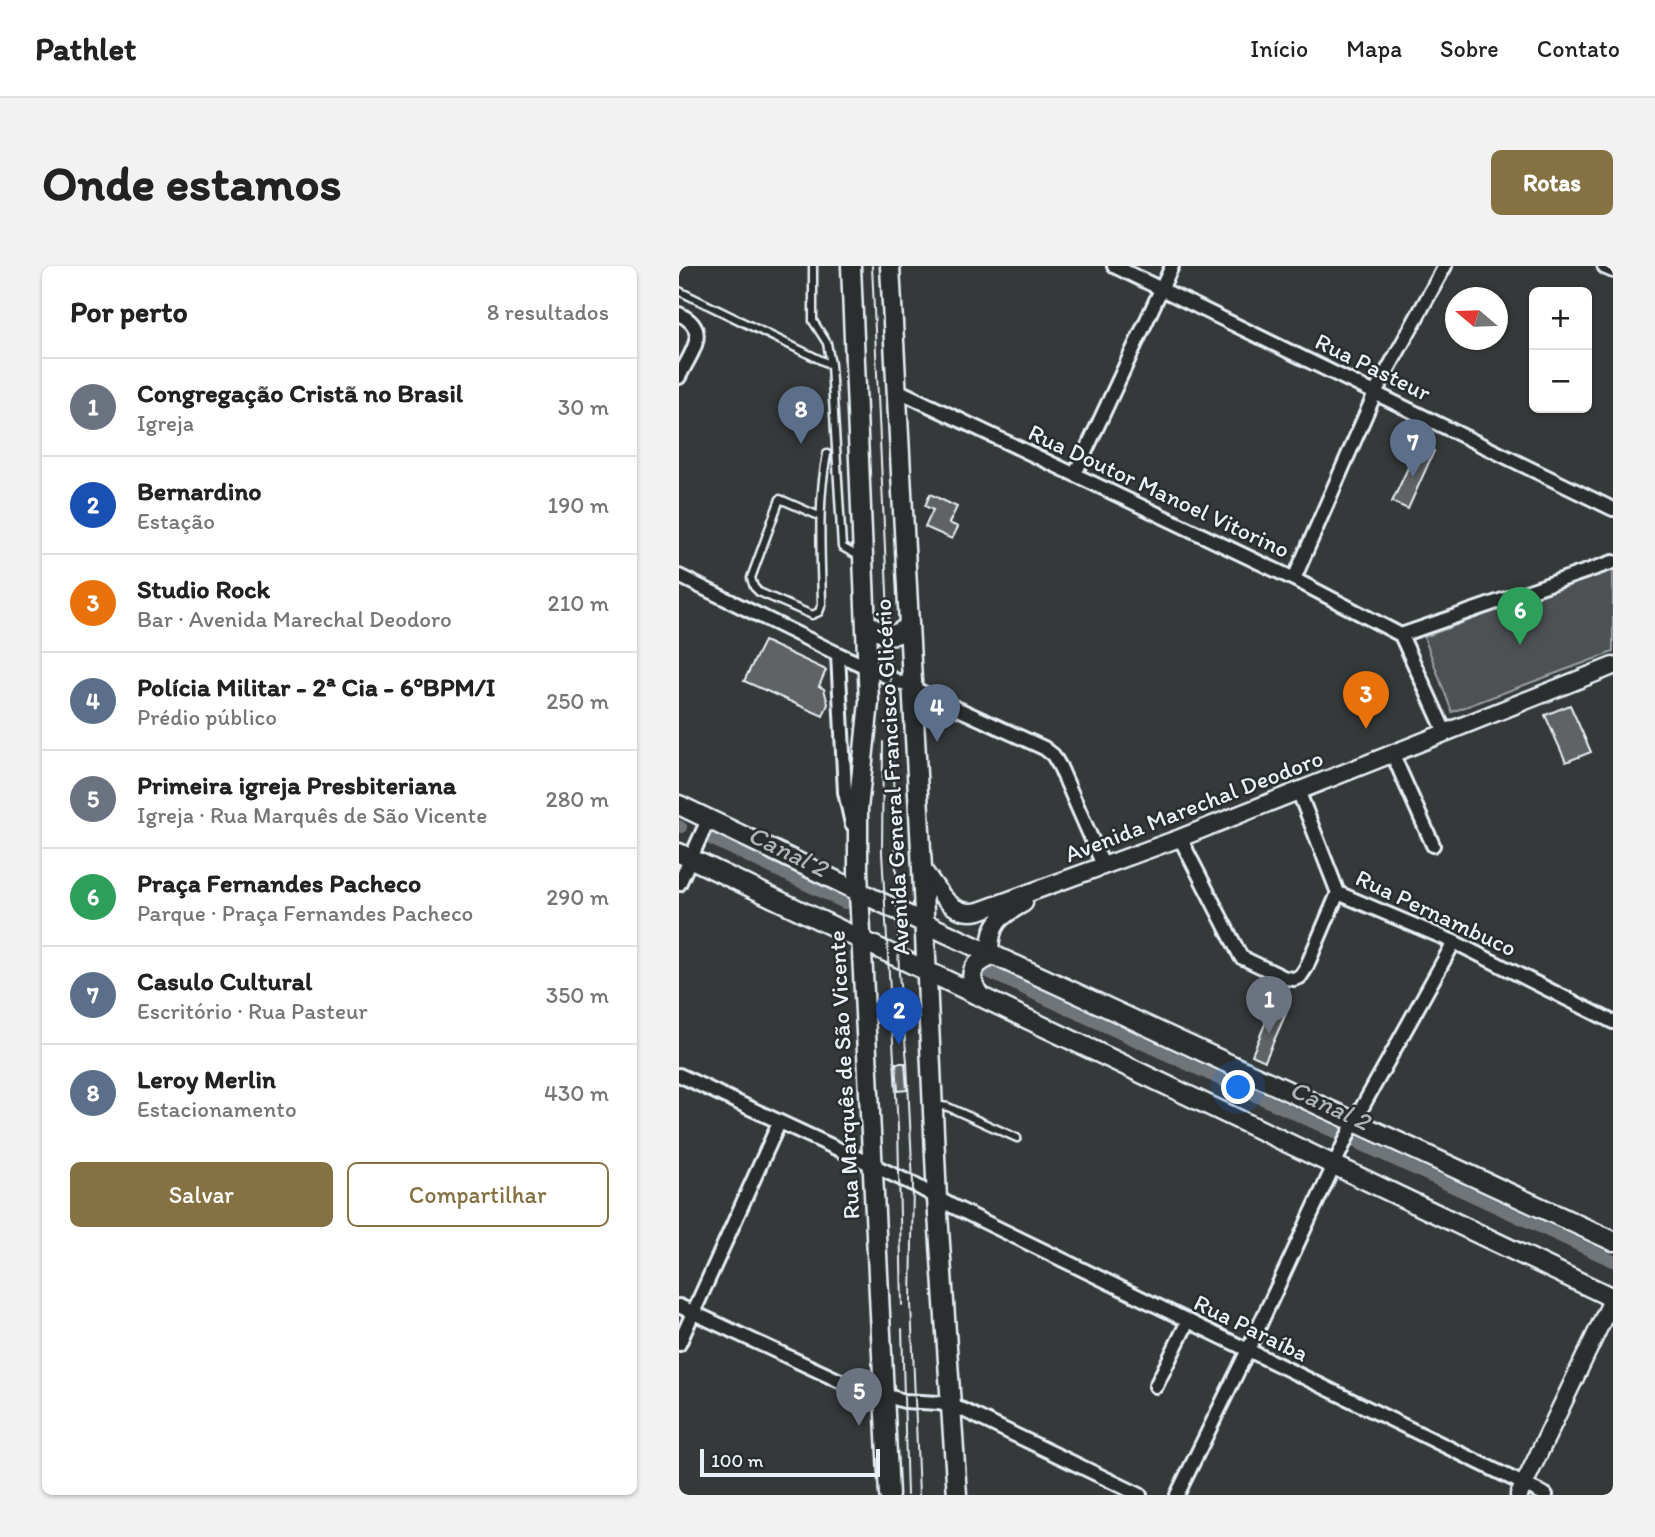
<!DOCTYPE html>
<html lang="pt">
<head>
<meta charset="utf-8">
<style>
  :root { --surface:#fff; --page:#f2f2f2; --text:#222; --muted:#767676; --line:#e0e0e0; --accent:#857141 }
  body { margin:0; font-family:Itim,sans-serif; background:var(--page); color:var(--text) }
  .controls { position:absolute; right:21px; top:21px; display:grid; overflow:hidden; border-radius:10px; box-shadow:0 2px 5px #0004 }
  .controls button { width:63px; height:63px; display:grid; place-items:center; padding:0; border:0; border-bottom:2px solid var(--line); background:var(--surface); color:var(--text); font:35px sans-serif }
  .compass { position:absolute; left:766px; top:21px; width:63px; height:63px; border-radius:50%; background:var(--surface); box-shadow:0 2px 5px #0004; rotate:289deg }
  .scale { position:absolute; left:21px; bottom:18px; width:180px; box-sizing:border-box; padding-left:7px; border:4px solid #e8f1f8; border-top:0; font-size:19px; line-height:24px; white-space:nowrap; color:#e8f1f8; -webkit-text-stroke:5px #2a2d2e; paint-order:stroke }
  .you { position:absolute; left:560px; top:822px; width:24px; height:24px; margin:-18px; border:5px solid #fff; border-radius:50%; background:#1a73e8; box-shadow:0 0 0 10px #1a73e833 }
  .badge { display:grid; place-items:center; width:46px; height:46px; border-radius:50%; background:var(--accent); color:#fff; font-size:23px; font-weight:700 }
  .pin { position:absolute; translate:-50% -58px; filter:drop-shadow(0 2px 4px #0008) }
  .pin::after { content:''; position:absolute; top:37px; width:24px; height:21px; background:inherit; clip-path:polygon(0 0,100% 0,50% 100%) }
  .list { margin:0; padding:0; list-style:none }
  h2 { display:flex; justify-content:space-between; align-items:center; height:91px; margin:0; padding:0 28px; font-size:30px }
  h2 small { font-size:23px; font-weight:400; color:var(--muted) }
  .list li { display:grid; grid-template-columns:46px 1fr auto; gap:21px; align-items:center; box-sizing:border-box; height:98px; padding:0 28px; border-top:2px solid var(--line) }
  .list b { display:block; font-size:26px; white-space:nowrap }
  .list p { margin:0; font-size:23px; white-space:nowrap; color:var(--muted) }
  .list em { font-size:23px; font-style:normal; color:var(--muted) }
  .actions { display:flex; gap:14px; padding:21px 28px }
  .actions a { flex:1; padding:16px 0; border:2px solid var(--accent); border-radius:10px; text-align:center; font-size:24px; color:var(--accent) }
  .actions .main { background:var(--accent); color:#fff }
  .map { position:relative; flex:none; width:934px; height:1229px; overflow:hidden; border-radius:10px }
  header { display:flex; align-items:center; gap:42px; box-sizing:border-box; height:98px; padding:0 35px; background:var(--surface); border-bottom:2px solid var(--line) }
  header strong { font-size:33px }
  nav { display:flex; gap:38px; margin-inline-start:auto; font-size:24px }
  .intro { display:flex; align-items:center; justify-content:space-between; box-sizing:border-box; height:168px; padding:0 42px }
  h1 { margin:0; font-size:49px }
  .button { padding:18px 32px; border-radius:10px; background:var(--accent); color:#fff; font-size:24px; font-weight:700 }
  main { display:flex; gap:42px; padding:0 42px }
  aside { flex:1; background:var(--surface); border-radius:10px; box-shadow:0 2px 5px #0004 }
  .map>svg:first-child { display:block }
  .green { fill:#4d5152; stroke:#9aa1a5; stroke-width:2 }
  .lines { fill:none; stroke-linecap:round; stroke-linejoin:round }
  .canal { stroke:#707579; stroke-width:12 }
  .building { fill:#5f6365; stroke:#e8f1f8; stroke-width:2 }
  .service-casing { stroke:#e8f1f8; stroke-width:11 }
  .minor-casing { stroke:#e8f1f8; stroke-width:18 }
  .tertiary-casing { stroke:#e8f1f8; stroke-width:21 }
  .secondary-casing { stroke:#e8f1f8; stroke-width:23 }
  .service { stroke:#2a2d2e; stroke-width:6 }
  .minor { stroke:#2a2d2e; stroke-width:12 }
  .tertiary { stroke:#2a2d2e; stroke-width:16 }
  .secondary { stroke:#2a2d2e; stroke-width:18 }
  .tram { stroke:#e8f1f8; stroke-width:2 }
  .labels { text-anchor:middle; stroke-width:5; stroke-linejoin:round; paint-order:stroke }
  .street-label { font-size:24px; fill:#e8f1f8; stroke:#2a2d2e }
  .water-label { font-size:26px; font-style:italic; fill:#acb3b8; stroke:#2a2d2e }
</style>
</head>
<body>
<header>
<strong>Pathlet</strong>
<nav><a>Início</a><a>Mapa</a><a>Sobre</a><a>Contato</a></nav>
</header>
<div class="intro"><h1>Onde estamos</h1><a class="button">Rotas</a></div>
<main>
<aside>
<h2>Por perto<small>8 resultados</small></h2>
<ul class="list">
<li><span class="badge" style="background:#6b7280">1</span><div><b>Congregação Cristã no Brasil</b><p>Igreja</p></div><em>30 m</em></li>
<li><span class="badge" style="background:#1a4fb4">2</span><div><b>Bernardino</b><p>Estação</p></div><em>190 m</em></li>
<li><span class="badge" style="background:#e8710a">3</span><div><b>Studio Rock</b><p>Bar · Avenida Marechal Deodoro</p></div><em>210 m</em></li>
<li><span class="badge" style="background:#5c6f8a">4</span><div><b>Polícia Militar - 2ª Cia - 6ºBPM/I</b><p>Prédio público</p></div><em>250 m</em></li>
<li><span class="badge" style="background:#6b7280">5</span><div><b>Primeira igreja Presbiteriana</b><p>Igreja · Rua Marquês de São Vicente</p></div><em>280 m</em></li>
<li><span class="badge" style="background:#2e9e5b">6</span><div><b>Praça Fernandes Pacheco</b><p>Parque · Praça Fernandes Pacheco</p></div><em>290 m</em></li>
<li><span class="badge" style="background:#5c6f8a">7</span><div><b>Casulo Cultural</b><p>Escritório · Rua Pasteur</p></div><em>350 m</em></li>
<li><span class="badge" style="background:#5c6f8a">8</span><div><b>Leroy Merlin</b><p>Estacionamento</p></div><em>430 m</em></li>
</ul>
<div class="actions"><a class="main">Salvar</a><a>Compartilhar</a></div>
</aside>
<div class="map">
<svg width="934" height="1229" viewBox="0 0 934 1229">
  <rect width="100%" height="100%" fill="#35393a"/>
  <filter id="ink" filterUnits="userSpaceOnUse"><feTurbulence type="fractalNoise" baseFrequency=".0143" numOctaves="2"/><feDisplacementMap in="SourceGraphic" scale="14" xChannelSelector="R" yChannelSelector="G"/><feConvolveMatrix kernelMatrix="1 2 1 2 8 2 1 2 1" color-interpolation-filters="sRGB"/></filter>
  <g filter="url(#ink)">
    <path class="green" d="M934,301V386L773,446L745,371Z"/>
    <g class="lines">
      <path class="canal" d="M0,560L2,561
        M32,573L166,637
        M311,707L934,995"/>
    </g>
    <path class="building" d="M740,178L755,185L729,243L713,236Z
      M251,228L278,241L270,257L279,261L273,273L246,261L254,244L246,240Z
      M85,375L147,404L140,420L145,423L149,438L144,450L65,415Z
      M891,439L912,486L887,496L866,449Z
      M594,739L608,745L586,795L573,789Z
      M217,797H226L228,824L219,825Z"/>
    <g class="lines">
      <defs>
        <path id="service" d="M134,0V55L148,77L152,99L163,281L181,291
          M0,25L152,99
          M140,250L101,233L72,312L75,321L80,326L133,349L140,346L143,338C142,287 138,238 148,188
          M255,839L269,841L338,872"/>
        <path id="minor" d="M435,0L934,243
          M0,48C33,64 12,86 0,111
          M218,124L615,313L722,369
          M396,208L493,0
          M0,310L159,388L365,482L374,489L381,501L424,599
          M615,313L697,125L766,0
          M159,388L166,526L173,558
          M766,466L722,369L934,296
          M713,487L754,579
          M619,524L659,627L775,676L934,756
          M501,572L562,691L606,712L615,713L621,711L627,702L659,627
          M0,618L29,554
          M0,809L234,918L273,940L867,1229
          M0,1040L161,1115L225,1135L260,1137L284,1144L461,1229
          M0,1078L100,857
          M477,1120L509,1055
          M498,1229L569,1084L676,854L775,676"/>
        <path id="tertiary" d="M927,0L934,3
          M243,603C259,622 271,652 300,645L501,572L934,400
          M311,687C311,657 320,651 345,637
          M840,1229L934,1032"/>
        <path id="secondary" d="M172,0L190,436L179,543V606L210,1229
          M211,0L243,603L258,933L278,1229
          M188,357C201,369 217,375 230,358
          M0,539L245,657L934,975
          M0,587L934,1032
          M300,729C287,708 293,697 316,689"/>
      </defs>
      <use href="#service" class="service-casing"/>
      <use href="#minor" class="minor-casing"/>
      <use href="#tertiary" class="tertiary-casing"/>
      <use href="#secondary" class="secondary-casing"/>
      <use href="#service" class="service"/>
      <use href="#minor" class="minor"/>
      <use href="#tertiary" class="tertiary"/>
      <use href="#secondary" class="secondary"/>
      <path class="tram" d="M193,0L210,369L220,708L228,796L234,918L232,1037L240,1229
        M204,476L203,587L219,862L223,1039
        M223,1063L228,1229"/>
    </g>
  </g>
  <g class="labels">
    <g class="street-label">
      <text transform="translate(694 101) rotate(26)" y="8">Rua Pasteur</text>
      <text transform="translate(480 225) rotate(25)" y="8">Rua Doutor Manoel Vitorino</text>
      <text transform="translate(213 511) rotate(-93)" y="8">Avenida General Francisco Glicério</text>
      <text transform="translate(515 540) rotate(-21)" y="8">Avenida Marechal Deodoro</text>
      <text transform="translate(757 647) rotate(25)" y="8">Rua Pernambuco</text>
      <text transform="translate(165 809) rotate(-93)" y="8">Rua Marquês de São Vicente</text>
      <text transform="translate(572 1062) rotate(26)" y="8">Rua Paraíba</text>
    </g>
    <g class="water-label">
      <text transform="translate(109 585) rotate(26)" y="9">Canal 2</text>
      <text transform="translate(651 839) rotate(25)" y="9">Canal 2</text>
    </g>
  </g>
</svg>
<div class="controls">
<button>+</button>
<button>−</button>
</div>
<svg class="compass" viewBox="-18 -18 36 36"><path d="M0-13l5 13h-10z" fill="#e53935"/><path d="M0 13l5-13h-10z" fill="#767676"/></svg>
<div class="scale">100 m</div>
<div class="you"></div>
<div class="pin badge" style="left:590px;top:768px;background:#6b7280">1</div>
<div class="pin badge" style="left:220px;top:779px;background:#1a4fb4">2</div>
<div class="pin badge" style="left:687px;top:463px;background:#e8710a">3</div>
<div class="pin badge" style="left:258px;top:476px;background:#5c6f8a">4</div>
<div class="pin badge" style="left:180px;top:1160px;background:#6b7280">5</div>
<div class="pin badge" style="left:841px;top:379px;background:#2e9e5b">6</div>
<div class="pin badge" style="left:734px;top:211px;background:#5c6f8a">7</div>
<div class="pin badge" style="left:122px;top:178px;background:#5c6f8a">8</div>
</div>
</main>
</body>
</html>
